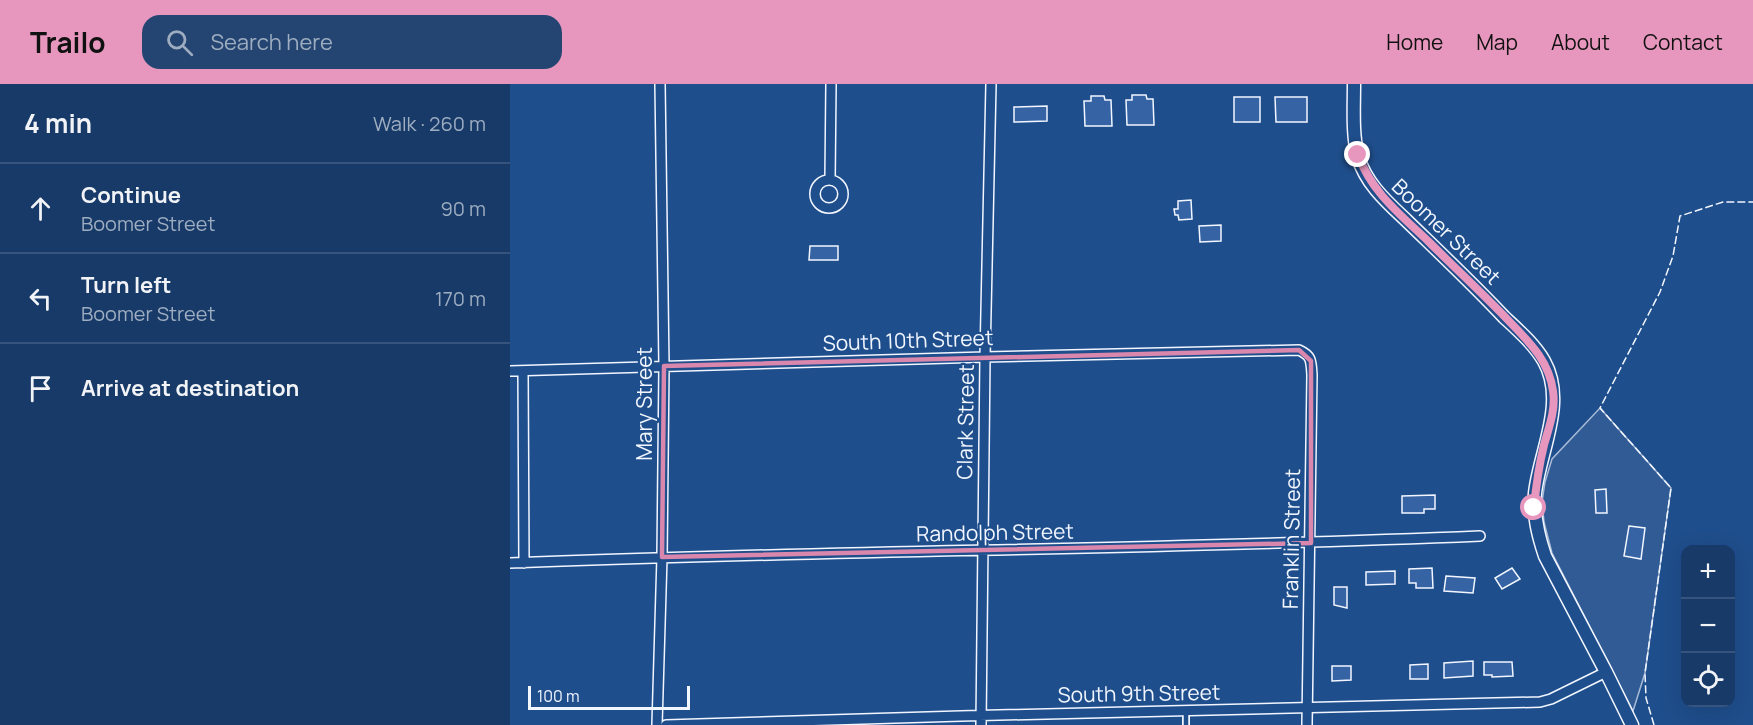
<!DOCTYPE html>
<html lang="en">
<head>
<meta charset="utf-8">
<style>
  :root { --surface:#173a69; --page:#244571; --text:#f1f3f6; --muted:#9eadc0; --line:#36547d; --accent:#e797bd }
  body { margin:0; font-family:Manrope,sans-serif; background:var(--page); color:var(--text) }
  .controls { position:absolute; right:18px; bottom:18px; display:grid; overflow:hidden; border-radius:12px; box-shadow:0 6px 24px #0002 }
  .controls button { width:54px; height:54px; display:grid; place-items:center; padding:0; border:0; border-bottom:2px solid var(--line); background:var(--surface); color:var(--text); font:30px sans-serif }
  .scale { position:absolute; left:18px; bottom:15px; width:162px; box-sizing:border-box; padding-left:6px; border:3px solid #f2f6ff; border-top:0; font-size:16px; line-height:21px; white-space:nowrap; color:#f2f6ff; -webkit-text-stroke:4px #1f4e8c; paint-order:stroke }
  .stop { position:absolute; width:18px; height:18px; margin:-14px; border:4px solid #e797bd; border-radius:50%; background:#fff }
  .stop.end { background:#e797bd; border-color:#fff; box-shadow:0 2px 6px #0008 }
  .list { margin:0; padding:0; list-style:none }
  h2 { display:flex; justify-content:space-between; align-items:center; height:78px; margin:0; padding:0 24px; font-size:26px }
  h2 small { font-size:20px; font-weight:400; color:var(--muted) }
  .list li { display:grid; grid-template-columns:39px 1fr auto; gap:18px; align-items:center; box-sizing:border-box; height:90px; padding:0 24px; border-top:2px solid var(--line) }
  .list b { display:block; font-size:22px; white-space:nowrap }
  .list p { margin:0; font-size:20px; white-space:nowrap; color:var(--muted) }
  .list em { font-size:20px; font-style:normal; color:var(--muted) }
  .icon { flex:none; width:33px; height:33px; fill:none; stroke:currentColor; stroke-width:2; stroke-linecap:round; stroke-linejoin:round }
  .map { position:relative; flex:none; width:1243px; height:641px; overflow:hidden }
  header { display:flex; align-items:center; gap:36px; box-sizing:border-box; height:84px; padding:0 30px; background:var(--accent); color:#111 }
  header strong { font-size:28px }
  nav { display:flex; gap:33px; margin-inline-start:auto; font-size:21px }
  .search { width:420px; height:54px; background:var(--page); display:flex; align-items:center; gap:15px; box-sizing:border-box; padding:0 21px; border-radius:18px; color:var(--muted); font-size:22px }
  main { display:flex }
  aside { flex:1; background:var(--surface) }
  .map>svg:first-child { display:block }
  .built { fill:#305b95; stroke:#a8bbd7; stroke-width:1.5 }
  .building { fill:#3563a3; stroke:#f2f6ff; stroke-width:1.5 }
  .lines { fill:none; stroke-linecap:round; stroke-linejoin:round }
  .service-casing { stroke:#f2f6ff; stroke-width:8 }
  .minor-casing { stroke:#f2f6ff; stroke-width:12 }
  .tertiary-casing { stroke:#f2f6ff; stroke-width:15 }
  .service { stroke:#1f4e8c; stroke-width:4.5 }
  .minor { stroke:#1f4e8c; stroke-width:9 }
  .tertiary { stroke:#1f4e8c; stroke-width:12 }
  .fence { stroke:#f2f6ff; stroke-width:1.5; stroke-dasharray:8 3; stroke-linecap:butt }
  .route { stroke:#e797bd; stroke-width:8 }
  .marked { fill:none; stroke:#da87ad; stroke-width:4.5; stroke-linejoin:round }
  .labels { text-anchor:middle; stroke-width:4.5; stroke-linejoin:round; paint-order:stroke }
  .street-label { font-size:21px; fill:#f2f6ff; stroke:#1f4e8c }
</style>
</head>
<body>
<header>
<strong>Trailo</strong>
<div class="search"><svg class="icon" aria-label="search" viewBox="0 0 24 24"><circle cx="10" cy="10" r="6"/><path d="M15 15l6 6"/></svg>Search here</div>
<nav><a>Home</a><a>Map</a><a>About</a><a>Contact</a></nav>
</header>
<main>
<aside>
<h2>4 min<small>Walk · 260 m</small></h2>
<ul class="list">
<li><svg class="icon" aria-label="ahead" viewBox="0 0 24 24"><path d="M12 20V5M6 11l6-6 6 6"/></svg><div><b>Continue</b><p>Boomer Street</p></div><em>90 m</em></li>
<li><svg class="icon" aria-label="left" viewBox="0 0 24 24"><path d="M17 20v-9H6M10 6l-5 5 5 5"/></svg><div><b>Turn left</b><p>Boomer Street</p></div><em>170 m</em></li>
<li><svg class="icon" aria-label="arrive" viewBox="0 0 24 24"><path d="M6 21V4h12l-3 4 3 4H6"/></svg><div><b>Arrive at destination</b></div></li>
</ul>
</aside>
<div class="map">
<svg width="1243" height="641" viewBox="0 0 1243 641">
  <rect width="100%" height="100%" fill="#1f4e8c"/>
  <path class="built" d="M1090,324L1161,404L1135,589L1123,627L1042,469L1034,438L1032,418L1035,398L1042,375Z"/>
  <path class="building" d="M622,11H636L637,15H643L644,41H617L616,16H622Z
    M581,12H594L595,16H601L602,42H575L574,17H581Z
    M724,13H750V38H724Z
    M765,13H797V38H766Z
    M537,22V37L504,38V23Z
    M681,116L682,135L669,136L668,131H665L664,125H668V117Z
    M711,141V157L690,158L689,142Z
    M300,162H328V176H299Z
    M1096,405L1097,429H1086L1085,406Z
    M925,411V425H914V429H892V412Z
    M1119,442L1135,444L1131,475L1114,472Z
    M922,484L923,504H906V499H899V485Z
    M1002,484L1010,495L992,505L985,494Z
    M885,487V500L856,501V488Z
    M936,492L965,494L963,509L934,507Z
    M824,503H837V524L824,521Z
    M963,577V592L934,594V579Z
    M974,578H1002L1003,592L982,593V591H974Z
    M918,580V595H900V581Z
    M822,582H841V596L822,597Z"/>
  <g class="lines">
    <defs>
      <path id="service" d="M676,627V641"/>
      <path id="minor" d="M320,96L321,0
        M305 110a14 14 0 1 1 28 0a14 14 0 1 1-28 0Z
        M0,287L475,273L789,266C802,272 801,277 802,291L797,641
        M13,287L14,479
        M0,479C323,466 647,466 970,452
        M147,641L152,473L154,282L150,0
        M156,641L451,632L1030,618L1041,615L1096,588
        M471,641L475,273L481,0"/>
      <path id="tertiary" d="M844,0C844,23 842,50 848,73C856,100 877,118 897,137C930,169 963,200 994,233C1008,246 1024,260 1034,277C1057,318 1030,366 1025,409C1023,431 1028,451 1035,472L1096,588L1122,641"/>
    </defs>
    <use href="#service" class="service-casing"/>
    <use href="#minor" class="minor-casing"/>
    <use href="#tertiary" class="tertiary-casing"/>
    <use href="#service" class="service"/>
    <use href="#minor" class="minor"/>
    <use href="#tertiary" class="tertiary"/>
    <path class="fence" d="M1144,641L1136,614L1135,589L1161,404L1090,324L1150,208L1163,172L1170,132L1213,118H1243"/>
  </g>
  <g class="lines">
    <path class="route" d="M848,71C862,109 891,131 919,158C945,184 972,209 997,235C1018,257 1039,276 1043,307C1046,325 1039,343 1034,361C1029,381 1026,402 1024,424"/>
  </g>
  <path class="marked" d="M789,266L801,277V459L152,473L154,282Z"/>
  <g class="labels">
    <g class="street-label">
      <text transform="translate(936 148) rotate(44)" y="7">Boomer Street</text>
      <text transform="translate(398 257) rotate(-2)" y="7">South 10th Street</text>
      <text transform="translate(135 320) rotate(-90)" y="7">Mary Street</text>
      <text transform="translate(456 338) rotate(-89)" y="7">Clark Street</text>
      <text transform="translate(485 449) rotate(-1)" y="7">Randolph Street</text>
      <text transform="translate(782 455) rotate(-89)" y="7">Franklin Street</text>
      <text transform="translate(629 610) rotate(-1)" y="7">South 9th Street</text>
    </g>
  </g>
</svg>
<div class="controls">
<button>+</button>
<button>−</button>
<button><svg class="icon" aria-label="locate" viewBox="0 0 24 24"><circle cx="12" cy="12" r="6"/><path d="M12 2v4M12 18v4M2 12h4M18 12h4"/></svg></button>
</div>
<div class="scale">100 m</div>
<div class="stop" style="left:1024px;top:424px"></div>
<div class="stop end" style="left:848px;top:71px"></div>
</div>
</main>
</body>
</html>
